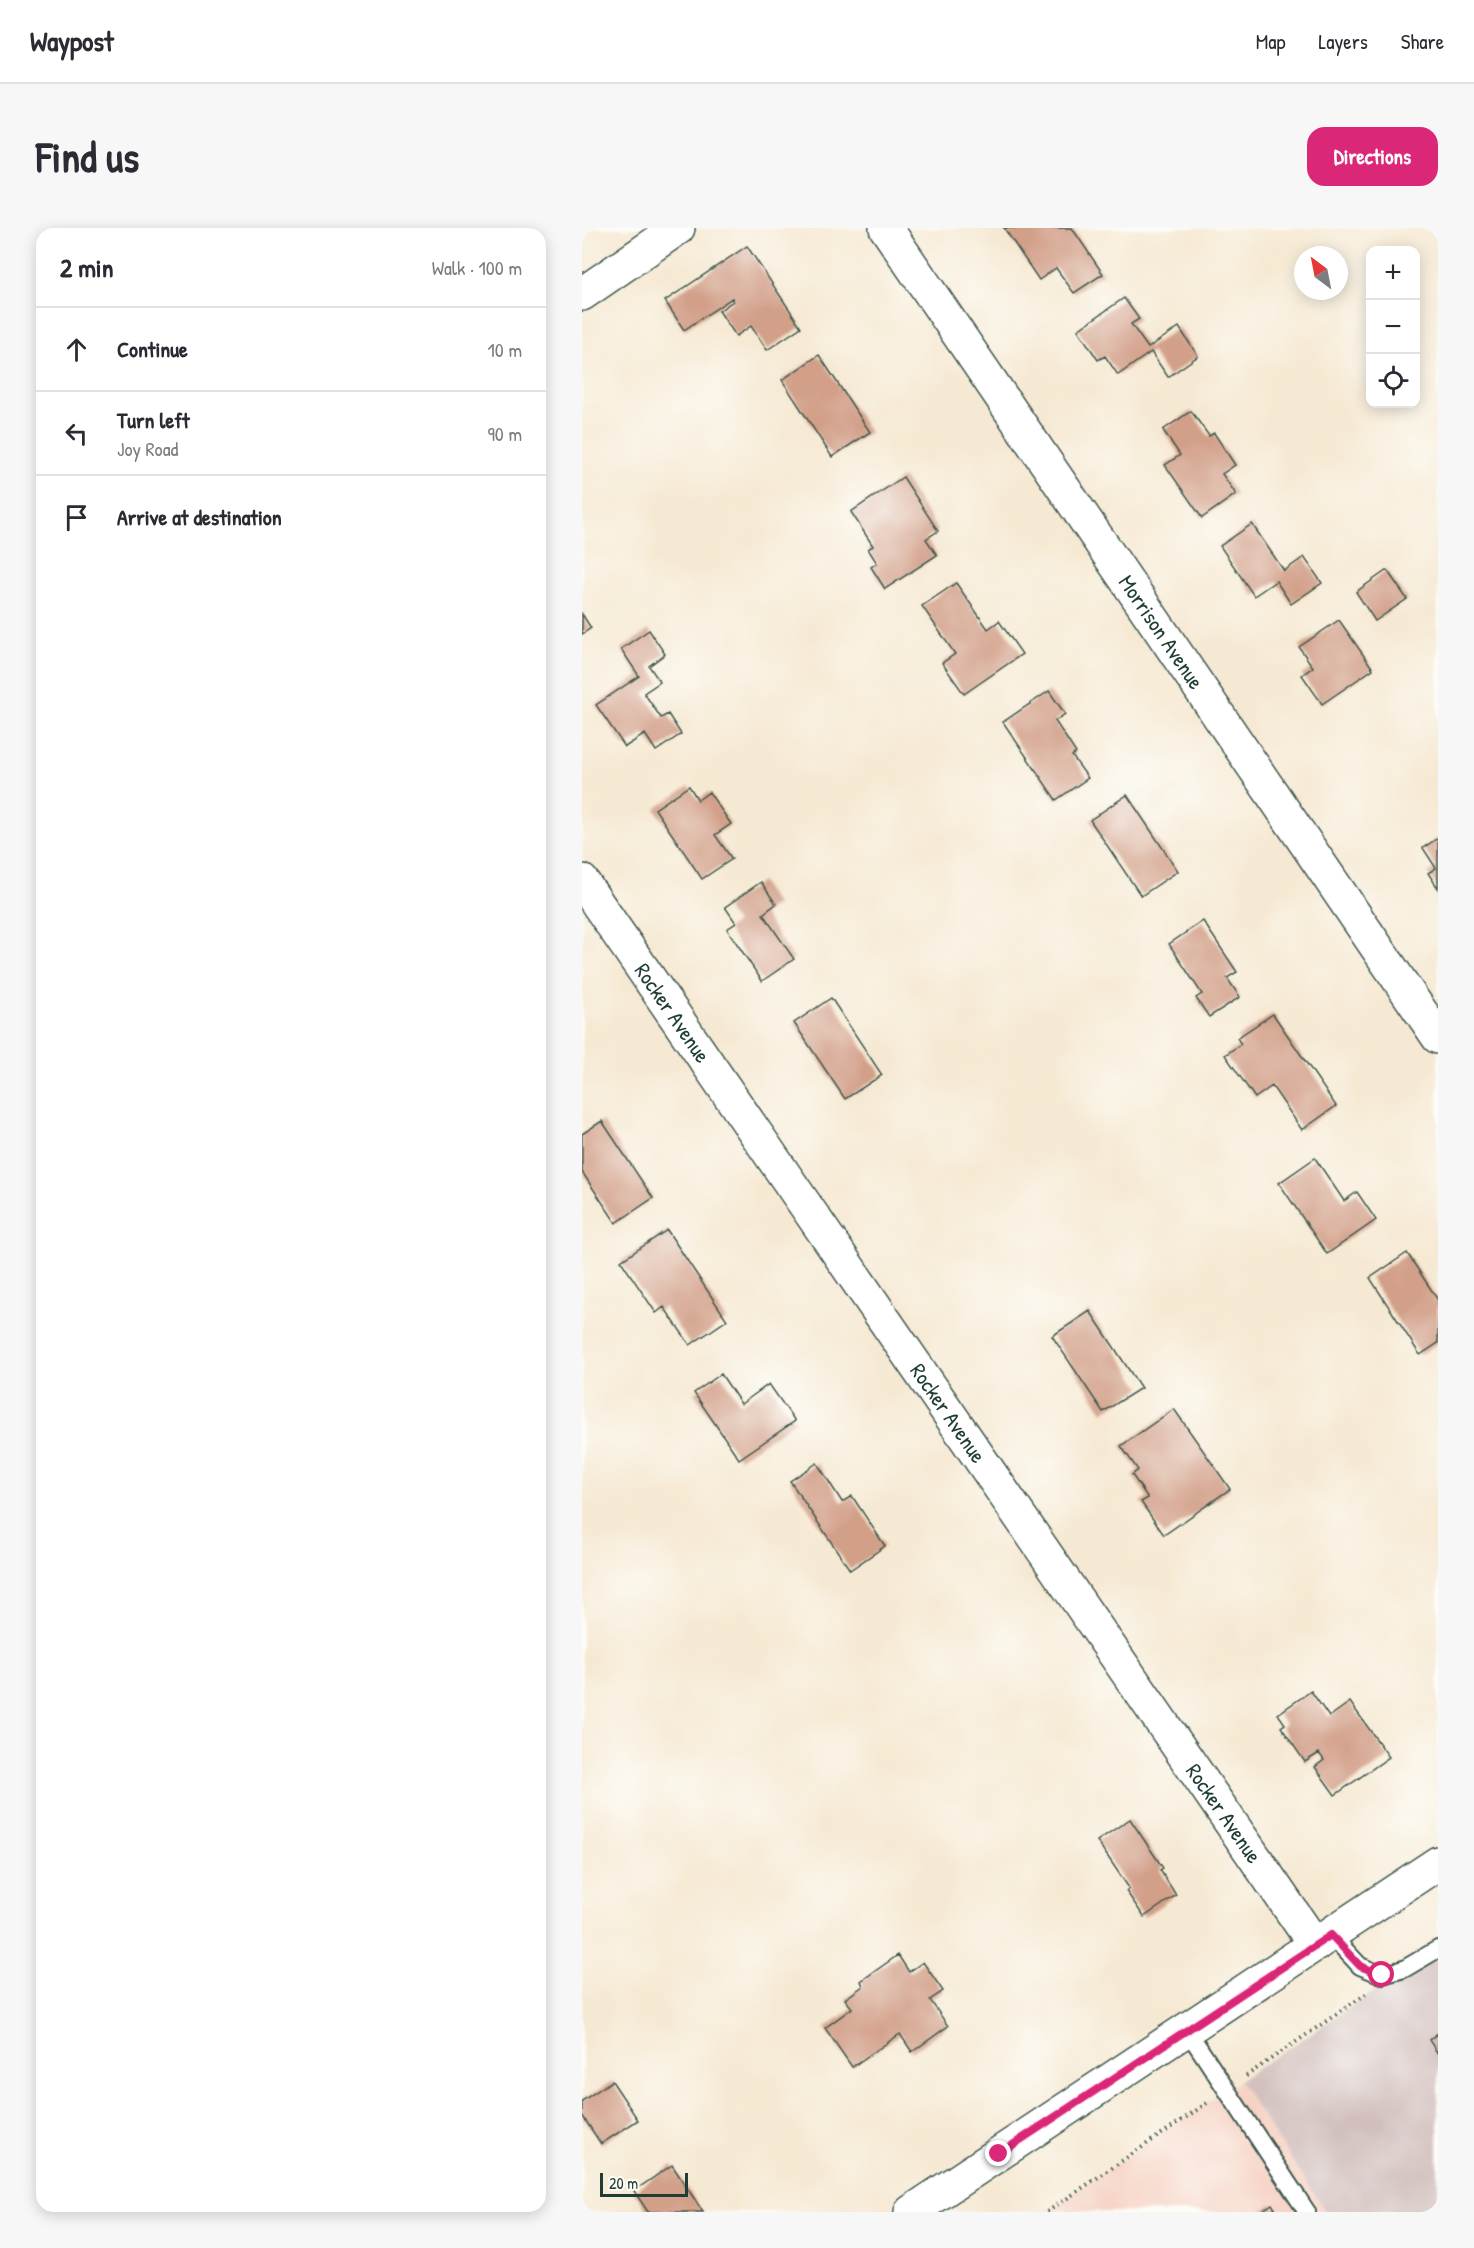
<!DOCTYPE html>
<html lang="en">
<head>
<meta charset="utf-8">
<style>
  :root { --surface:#fff; --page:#f7f7f7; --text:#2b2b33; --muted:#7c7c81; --line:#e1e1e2; --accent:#db2777 }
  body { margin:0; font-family:"Patrick Hand",sans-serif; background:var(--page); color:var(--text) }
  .controls { position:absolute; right:18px; top:18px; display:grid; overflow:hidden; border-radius:12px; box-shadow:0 3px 15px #0003 }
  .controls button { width:54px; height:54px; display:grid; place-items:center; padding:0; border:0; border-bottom:2px solid var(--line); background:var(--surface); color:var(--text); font:30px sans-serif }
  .compass { position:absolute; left:712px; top:18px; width:54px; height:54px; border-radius:50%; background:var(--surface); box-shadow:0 3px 15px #0003; rotate:328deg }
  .scale { position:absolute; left:18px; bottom:15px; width:88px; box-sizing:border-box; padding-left:6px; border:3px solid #1f3d34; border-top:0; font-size:16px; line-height:21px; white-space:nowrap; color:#1f3d34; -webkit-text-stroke:4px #fdfcf7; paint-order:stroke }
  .stop { position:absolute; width:18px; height:18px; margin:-14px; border:4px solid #db2777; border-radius:50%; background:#fff }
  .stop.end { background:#db2777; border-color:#fff; box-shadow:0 2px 6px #0008 }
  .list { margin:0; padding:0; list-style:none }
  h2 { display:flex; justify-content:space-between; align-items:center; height:78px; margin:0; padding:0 24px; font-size:26px }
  h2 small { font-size:20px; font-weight:400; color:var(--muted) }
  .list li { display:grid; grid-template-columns:39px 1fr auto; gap:18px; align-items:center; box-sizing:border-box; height:84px; padding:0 24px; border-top:2px solid var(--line) }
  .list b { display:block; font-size:22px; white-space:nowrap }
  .list p { margin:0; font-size:20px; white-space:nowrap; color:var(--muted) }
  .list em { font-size:20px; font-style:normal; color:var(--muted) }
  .icon { flex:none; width:33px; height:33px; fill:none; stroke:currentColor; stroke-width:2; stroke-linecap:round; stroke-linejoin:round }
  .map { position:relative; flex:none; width:856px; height:1984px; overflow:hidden; border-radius:18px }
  header { display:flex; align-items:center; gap:36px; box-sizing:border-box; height:84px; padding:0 30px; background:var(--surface); border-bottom:2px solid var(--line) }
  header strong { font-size:28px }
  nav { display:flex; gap:33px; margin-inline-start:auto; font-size:21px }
  .intro { display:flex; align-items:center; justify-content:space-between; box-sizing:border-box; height:144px; padding:0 36px }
  h1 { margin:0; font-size:42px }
  .button { padding:15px 27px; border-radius:18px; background:var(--accent); color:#fff; font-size:21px; font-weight:700 }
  main { display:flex; gap:36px; padding:0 36px }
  aside { flex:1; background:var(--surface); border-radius:18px; box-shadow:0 3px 15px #0003 }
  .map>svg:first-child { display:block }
  .built { fill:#f6d2c4 }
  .industrial { fill:#d1bfbe }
  .building { fill:#d29f88 }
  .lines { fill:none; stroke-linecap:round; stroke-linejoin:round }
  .service-casing { stroke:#3f574c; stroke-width:20 }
  .minor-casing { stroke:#3f574c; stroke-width:36 }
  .tertiary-casing { stroke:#3f574c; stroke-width:36 }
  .path { stroke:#3f574c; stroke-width:4; stroke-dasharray:1.5 4.5; stroke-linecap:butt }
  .service { stroke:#fff; stroke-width:16 }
  .minor { stroke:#fff; stroke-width:33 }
  .tertiary { stroke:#fff; stroke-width:33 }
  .route { stroke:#db2777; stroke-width:8 }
  .labels { text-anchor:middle; stroke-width:5; stroke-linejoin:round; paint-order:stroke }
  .street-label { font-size:22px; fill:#1f3d34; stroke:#fdfcf7 }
</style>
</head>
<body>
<header>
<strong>Waypost</strong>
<nav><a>Map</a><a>Layers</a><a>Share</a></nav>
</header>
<div class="intro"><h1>Find us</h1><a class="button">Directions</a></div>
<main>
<aside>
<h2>2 min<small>Walk · 100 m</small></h2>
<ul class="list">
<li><svg class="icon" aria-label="ahead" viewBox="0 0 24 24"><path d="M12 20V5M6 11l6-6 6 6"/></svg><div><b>Continue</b></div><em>10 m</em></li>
<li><svg class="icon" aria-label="left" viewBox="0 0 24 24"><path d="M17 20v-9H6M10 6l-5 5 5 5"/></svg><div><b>Turn left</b><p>Joy Road</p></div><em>90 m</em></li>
<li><svg class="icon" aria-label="arrive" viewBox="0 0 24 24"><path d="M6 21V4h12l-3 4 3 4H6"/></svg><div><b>Arrive at destination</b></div></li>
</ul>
</aside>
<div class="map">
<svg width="856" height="1984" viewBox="0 0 856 1984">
  <rect width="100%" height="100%" fill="#fdfcf7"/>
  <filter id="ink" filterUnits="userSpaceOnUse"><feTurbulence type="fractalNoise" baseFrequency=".0167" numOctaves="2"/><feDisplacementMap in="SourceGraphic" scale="12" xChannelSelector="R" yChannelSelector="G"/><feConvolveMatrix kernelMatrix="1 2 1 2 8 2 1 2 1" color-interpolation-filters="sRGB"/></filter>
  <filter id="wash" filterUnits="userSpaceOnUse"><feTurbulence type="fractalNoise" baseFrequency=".008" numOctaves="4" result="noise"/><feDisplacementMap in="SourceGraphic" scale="24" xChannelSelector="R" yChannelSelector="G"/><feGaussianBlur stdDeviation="1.35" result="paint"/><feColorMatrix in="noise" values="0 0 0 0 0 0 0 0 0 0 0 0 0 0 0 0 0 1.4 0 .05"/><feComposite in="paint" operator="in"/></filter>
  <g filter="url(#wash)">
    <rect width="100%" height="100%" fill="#f6e9d3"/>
    <path class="built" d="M657,1853L744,1984H463Z"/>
    <path class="industrial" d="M856,1721V1984H744L657,1853Z"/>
    <g id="blocks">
      <path class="building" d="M422,0H490L521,46L492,65L474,40L457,52Z
        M165,18L219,99L185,122L169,98L154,108L137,83L151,73L150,70L102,102L83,73Z
        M542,70L557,91L549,96L566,120L597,99L616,128L586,149L569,124L536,147L523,128L516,132L496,102Z
        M237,127L288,204L250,229L200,152Z
        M609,183L627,208L632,205L653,237L640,246L654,266L620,290L583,237L598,227L581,202Z
        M321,249L356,303L344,311L355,327L303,361L289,339L295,335L286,321L291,318L269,284Z
        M670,296L702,343L722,329L740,355L709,376L694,353L672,368L638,318Z
        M805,342L825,371L793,393L774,364Z
        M374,355L406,401L417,393L440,426L382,466L360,435L373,426L340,378Z
        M0,386L9,400L0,406Z
        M757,392L791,441L740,476L720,447L731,439L717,419Z
        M67,402L83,426L67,438L78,454L62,465L79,490L86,486L99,506L74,523L63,506L43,519L14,477L57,448L39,421Z
        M467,463L483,486L473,493L494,525L490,528L506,550L474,572L421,494Z
        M107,558L116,572L127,564L149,596L133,607L150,631L120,651L73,581Z
        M545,567L596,643L559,668L508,592Z
        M856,610V660L846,645L854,640L841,620Z
        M179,654L194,676L181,686L212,731L180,753L145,701L154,695L143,679Z
        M621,693L655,744L645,750L658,769L627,789L614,770L620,766L587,716Z
        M249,770L300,847L263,871L212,795Z
        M691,786L754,878L720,902L690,858L673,870L643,827L659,816L655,810Z
        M20,893L71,970L34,995L0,944V906Z
        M733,930L762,973L775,964L794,992L745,1026L697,955Z
        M85,1002L145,1092L108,1117L82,1079L74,1085L39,1033Z
        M825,1025L856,1072V1115L838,1127L788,1050Z
        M508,1083L559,1160L521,1184L470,1108Z
        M139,1146L159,1176L187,1156L213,1193L157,1231L112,1165Z
        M592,1181L648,1261L582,1307L559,1274L566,1270L550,1247L556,1242L539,1218Z
        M235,1235L260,1274L270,1268L303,1318L268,1342L208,1253Z
        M729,1463L747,1489L768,1474L807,1529L753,1567L733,1539L742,1532L737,1525L723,1534L699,1499L703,1496L696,1486Z
        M548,1591L581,1640L578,1642L594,1667L562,1689L544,1663L547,1660L515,1613Z
        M316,1727L327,1744L341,1734L361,1763L348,1772L366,1798L330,1824L318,1806L270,1839L243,1800L270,1780L263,1771L281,1758L279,1753Z
        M856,1805V1826L847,1812Z
        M30,1853L56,1892L19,1916L0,1887V1873Z
        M90,1937L121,1984H66L52,1963Z
        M690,1976L695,1984H678Z"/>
    </g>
  </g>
  <g filter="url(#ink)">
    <use href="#blocks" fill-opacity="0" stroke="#3f574c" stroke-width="1.5"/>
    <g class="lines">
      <defs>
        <path id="service" d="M749,1707L778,1738L800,1747L822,1741L856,1721
          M605,1802L725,1984"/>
        <g id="minor">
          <path id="s1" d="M304,0L856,809"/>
          <path d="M0,66L96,0"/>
          <path id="s2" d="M0,653L733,1717"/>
        </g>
        <path id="tertiary" d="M329,1984L856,1635"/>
      </defs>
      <use href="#service" class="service-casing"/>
      <use href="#minor" class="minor-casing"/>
      <use href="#tertiary" class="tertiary-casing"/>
      <path class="path" d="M664,1848L784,1766
        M465,1984L625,1875"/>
      <use href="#service" class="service"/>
      <use href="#minor" class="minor"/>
      <use href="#tertiary" class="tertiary"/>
    </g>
  </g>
  <g class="lines" filter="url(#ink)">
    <path class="route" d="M417,1926L749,1707L778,1738L800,1747"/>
  </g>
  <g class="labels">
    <g class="street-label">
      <text dy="8" stroke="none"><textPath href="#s1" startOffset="489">Morrison Avenue</textPath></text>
      <text dy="8" stroke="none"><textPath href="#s2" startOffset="160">Rocker Avenue</textPath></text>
      <text dy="8" stroke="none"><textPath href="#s2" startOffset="646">Rocker Avenue</textPath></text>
      <text dy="8" stroke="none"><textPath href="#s2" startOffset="1132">Rocker Avenue</textPath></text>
    </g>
  </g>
</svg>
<div class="controls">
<button>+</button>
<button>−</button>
<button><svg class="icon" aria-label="locate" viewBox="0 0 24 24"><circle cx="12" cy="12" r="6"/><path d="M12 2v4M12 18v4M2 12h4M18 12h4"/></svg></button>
</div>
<svg class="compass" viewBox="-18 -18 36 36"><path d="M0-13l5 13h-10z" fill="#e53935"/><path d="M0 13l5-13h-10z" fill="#7c7c81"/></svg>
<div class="scale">20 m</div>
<div class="stop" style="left:800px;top:1747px"></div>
<div class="stop end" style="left:417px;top:1926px"></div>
</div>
</main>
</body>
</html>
